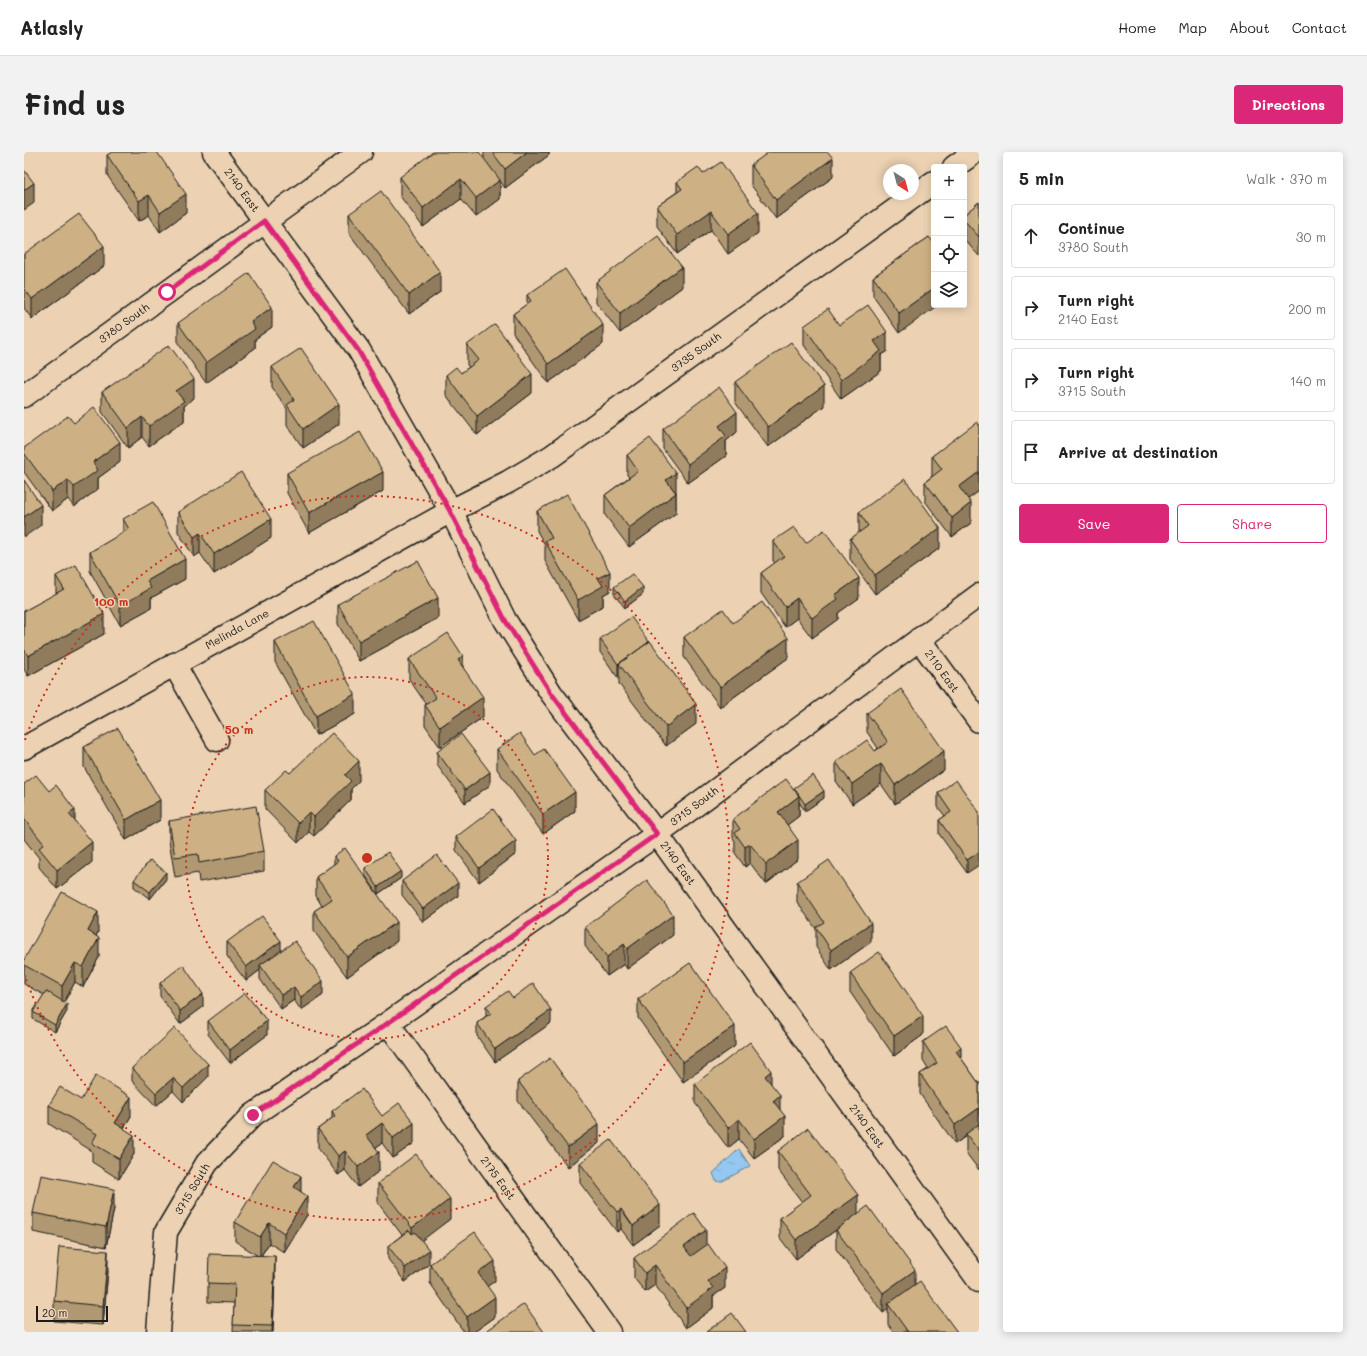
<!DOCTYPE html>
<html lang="en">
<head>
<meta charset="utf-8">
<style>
  :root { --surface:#fff; --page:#f2f2f2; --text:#222; --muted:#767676; --line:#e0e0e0; --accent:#db2777 }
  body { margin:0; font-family:Mali,sans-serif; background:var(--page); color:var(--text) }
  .controls { position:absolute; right:12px; top:12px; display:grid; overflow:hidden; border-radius:4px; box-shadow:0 2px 10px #0003 }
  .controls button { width:36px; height:36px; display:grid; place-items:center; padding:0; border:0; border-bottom:1px solid var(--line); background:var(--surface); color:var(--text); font:20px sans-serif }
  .compass { position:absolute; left:859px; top:12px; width:36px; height:36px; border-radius:50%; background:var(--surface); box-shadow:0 2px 10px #0003; rotate:144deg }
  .scale { position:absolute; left:12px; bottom:10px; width:72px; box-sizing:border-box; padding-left:4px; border:2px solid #1c1c1c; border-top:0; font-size:11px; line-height:14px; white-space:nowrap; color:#1c1c1c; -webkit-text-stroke:3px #ecd2b3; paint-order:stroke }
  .stop { position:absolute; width:12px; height:12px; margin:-9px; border:3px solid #db2777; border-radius:50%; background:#fff }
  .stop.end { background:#db2777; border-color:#fff; box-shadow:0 1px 4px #0008 }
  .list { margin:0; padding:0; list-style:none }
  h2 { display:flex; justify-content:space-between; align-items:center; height:52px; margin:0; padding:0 16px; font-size:17px }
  h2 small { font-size:13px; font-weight:400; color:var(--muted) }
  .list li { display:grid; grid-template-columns:26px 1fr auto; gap:12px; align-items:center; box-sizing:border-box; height:64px; margin:0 8px 8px; padding:0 8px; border:1px solid var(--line); border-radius:4px }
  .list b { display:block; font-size:15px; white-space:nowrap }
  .list p { margin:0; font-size:13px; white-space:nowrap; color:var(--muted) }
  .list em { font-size:13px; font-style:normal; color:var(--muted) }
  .actions { display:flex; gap:8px; padding:12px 16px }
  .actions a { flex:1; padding:9px 0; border:1px solid var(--accent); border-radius:4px; text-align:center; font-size:14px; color:var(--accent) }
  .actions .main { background:var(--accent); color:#fff }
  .icon { flex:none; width:22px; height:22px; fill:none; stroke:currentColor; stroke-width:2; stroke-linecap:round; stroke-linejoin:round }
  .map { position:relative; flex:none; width:955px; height:1180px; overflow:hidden; border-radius:4px }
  header { display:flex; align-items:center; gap:24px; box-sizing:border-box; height:56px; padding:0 20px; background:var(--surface); border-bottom:1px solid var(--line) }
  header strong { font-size:19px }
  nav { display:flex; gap:22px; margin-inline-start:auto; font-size:14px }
  .intro { display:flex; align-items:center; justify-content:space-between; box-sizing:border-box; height:96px; padding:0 24px }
  h1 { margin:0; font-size:28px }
  .button { padding:10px 18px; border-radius:4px; background:var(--accent); color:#fff; font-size:14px; font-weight:700 }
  main { display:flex; gap:24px; padding:0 24px }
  aside { flex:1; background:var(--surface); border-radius:4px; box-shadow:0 2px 10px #0003 }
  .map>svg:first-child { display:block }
  .water { fill:url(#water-ripples); stroke:#64839c }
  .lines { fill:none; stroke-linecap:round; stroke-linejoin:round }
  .street-casing { stroke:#1c1c1c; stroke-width:25 }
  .street { stroke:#ecd2b3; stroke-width:22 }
  .wall { fill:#b09872; stroke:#1c1c1c }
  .shaded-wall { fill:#907c5d; stroke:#1c1c1c }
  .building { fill:#cdb185; stroke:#1c1c1c }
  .route { stroke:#db2777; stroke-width:5 }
  .ring { fill:none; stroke:#c8321e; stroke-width:2; stroke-dasharray:2 4 }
  .labels { text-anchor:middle; stroke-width:3; stroke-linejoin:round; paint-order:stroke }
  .street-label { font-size:11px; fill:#1c1c1c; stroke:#ecd2b3 }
  .centre { fill:#c8321e; stroke:#ecd2b3; stroke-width:2 }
  .ring-label { font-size:12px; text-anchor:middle; font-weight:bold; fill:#c8321e; stroke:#ecd2b3; stroke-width:3; stroke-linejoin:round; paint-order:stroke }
</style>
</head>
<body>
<header>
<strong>Atlasly</strong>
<nav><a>Home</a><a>Map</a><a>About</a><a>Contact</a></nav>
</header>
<div class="intro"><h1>Find us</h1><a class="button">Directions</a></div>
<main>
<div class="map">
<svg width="955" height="1180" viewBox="0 0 955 1180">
  <defs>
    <pattern id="water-ripples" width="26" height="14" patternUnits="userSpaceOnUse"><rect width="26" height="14" fill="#94c8f1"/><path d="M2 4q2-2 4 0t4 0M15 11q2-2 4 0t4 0" fill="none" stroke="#7fabce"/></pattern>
  </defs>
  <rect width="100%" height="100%" fill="#ecd2b3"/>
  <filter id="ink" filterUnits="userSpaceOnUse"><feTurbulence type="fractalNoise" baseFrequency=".025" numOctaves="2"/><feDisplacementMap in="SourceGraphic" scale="8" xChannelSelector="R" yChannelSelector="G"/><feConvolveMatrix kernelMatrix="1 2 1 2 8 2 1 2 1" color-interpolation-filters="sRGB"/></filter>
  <g filter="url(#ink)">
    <path class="water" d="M715,997L726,1014L697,1030L692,1029L689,1021Z"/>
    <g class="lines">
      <defs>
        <path id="street" d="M190,0L335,198L427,359L481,468L527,541L633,682L955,1129
          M930,15L951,0
          M0,244L337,0
          M895,487L955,569
          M150,512L193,588
          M0,596L427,359L484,330L528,304L910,30
          M364,871L585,1180
          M134,1180L142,1080L183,1011L229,963L364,871L633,682L955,443"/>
      </defs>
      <use href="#street" class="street-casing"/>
      <use href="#street" class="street"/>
    </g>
    <path class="wall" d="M460,0H525V3L481,36L476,29V47L452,65L437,47L399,75L376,44V25L460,6Z
      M83,3L162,61L136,80L125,63L115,69L83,23Z
      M727,13L809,25L752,67L727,33Z
      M679,22L734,81L704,102L687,78L653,102L633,74V54L653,40V30Z
      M955,50V104L940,87V63Z
      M325,62L416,140L385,162L325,81Z
      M905,85L875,181L849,144V125Z
      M0,102L80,114L8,167L0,156Z
      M572,130L658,135L596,181L572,150Z
      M503,143L579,192L524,231L489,181V162L503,152Z
      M154,171L248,175L231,187V196L182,231L154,191Z
      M815,173L863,200L857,203V219L817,247L780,193V174Z
      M443,193L508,241L453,283L422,243V223L437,221L445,215L443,213Z
      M248,215L315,272L279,296L263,273V257L248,235Z
      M711,230L800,254L744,295L711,250Z
      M78,240L170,246L160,254V269L125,294L118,285L104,296L78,260Z
      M50,271L96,310L74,326V337L50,355L44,347L28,359L0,320V296Z
      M955,272V339L944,347L947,371L928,385L901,349V330L908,324V304Z
      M639,277L713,280L702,289V304L664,331L639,297Z
      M603,303L652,340V361L605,395L581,363V343L605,325L603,323Z
      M263,321L359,339L285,381L263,341Z
      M513,359L586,439L579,443V454L554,468L521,409V393L513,379Z
      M154,360L247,386L190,422L176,401L170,405L154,380Z
      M835,360L916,396L851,442L826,407V387L835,381Z
      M99,367L161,427L127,446V456L96,473L66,419V400L99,381Z
      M749,389L782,391L835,446L814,461V467L788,486L773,466L761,475L737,441V421L751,411L749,409Z
      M32,424L80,482L4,524L0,517V459L32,442Z
      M590,435L619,442L601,456L590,442Z
      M314,452L414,466L335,509L314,472Z
      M709,471L764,506L696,555L660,505V485Z
      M576,487L672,572L642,594L595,532V525L594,526L576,500Z
      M251,490L331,562L292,583L251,510Z
      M385,507L459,565L416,595L401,573V553L402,552L385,527Z
      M843,561L920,618L871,652L857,632L828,652L812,629V610L851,599L854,596L843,580Z
      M60,595L136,668L102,688L60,615Z
      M473,597L511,603L551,659L519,682L473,617Z
      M413,600L466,633L441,651L413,613Z
      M266,621L335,629L327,637V648L290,684L285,680L274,691L241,657V638Z
      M0,632L25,639L68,710L33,737L15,715V706L0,687Z
      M770,636L800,646L781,659L775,650V664L763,673L774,707L742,732L726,711L721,715L711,701V689L709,686V667L770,638Z
      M914,641L955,660L943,721L915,682V668L921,664L914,655Z
      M145,669L240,699V719L175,730L174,721L151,725L145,688Z
      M432,685L492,702L455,730L432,698Z
      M310,704L373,789L323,825L290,779V759L298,754L292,744V725L310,712Z
      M341,716L377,726L354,742L341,723Z
      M142,727L126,747L110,735V728Z
      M378,729L434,744L399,770L378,743Z
      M773,730L847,790L807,818L792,795V777L773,750Z
      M561,775L649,783L603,817L600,812L583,824L561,794Z
      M74,780L72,784L75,805L59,835L51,830L40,850L43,859L31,880L9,867V860L20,843L0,832V808Z
      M203,790L257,799L299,843L277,858L270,848L257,857L236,827V818L222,829L203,804Z
      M826,821L899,883L870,904L826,840Z
      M136,831L179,855L156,872L136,844Z
      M489,846L527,871L471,910L453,884V871L462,864V854Z
      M614,847L711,894L659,930L614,866Z
      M184,869L243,883L206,911L184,882Z
      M899,890L937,906L954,930L955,929V1018L942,1001V984L931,992L896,942V922L904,917L899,909Z
      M108,916L184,925L159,950L149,939L132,954L108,929Z
      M494,929L575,991L544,1015L494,949Z
      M671,932H747L756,959L761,984L730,1006L715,987L704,996L671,951Z
      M57,948L107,964L100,976L110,1002L95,1027L68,1010V999L25,972V953Z
      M308,959L358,964L390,991L369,1006L358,991L352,995L355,1019L334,1035L321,1018L314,1023L294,996V977L308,966Z
      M754,999L834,1061L891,1133L933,1180H870L864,1172V1157L859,1161L812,1097V1078L772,1107L756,1086V1066L778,1050L754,1018Z
      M556,1011L636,1073L609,1093L597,1077L593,1080L556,1031Z
      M354,1031L426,1067L397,1088L405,1112L381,1130L364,1107V1094L378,1083L354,1051Z
      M277,1040L283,1063L260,1100L245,1091L237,1104L251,1124L249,1180H209L210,1151L184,1150V1131L234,1104L211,1089V1070Z
      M90,1057L82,1095L9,1080V1061Z
      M682,1093L701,1136L689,1144V1156L662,1176L631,1133L621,1140L610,1126V1106Z
      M406,1112L471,1129L463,1134L471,1165L450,1180H440L406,1131Z
      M84,1119L79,1173L30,1169V1149Z"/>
    <path class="shaded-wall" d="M503,0H525V3L481,36V17Z
      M809,6V25L752,67V48Z
      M437,27V47L399,75V56Z
      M476,28V47L452,65V46Z
      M10,31V51L0,58V38Z
      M162,42V61L136,80V60Z
      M125,43V63L115,69V49Z
      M687,59V78L653,102V83Z
      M734,61V81L704,102V82Z
      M80,94V114L8,167V147Z
      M658,115V135L596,181V161Z
      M416,120V140L385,162V143Z
      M910,136V153H914L875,181V161Z
      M248,155V175L231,187V196L182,231V211L227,170Z
      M579,173V192L524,231V212Z
      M863,180V200L857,203V219L817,247V228L850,189Z
      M508,222V241L453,283V264Z
      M170,227V246L160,254V269L125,294V274L152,239Z
      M800,234V254L744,295V275Z
      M315,252V272L279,296V277Z
      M713,260V280L702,289V304L664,331V312L695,274Z
      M118,265V285L104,296V276Z
      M96,290V310L74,326V337L50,355V335L69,310Z
      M359,320V339L285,381V361Z
      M955,320V339L935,354V335Z
      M652,321V341L642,328Z
      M44,328V347L28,359V339Z
      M652,341V361L605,395V376Z
      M947,351V371L928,385V366Z
      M17,353V373L0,385V365Z
      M247,367V386L190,422V402Z
      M916,376V396L851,442V423Z
      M176,381V401L170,405V385Z
      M161,407V427L127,446V456L96,473V454L123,429Z
      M586,420V439L579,443V454L554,468V448L574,426Z
      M835,426V446L814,461V467L788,486V466L811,443Z
      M619,435V442L601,456V449Z
      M414,446V466L335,509V489Z
      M773,446V466L761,475V455Z
      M80,462V482L4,524V504Z
      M764,486V506L696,555V535Z
      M439,504V523L434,508Z
      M594,512H595V525L594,526Z
      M331,542V562L292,583V564Z
      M459,545V565L416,595V575Z
      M672,552V572L642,594V575Z
      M920,599V618L871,652V633Z
      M335,609V629L327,637V648L290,684V665L321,623Z
      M857,612V632L828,652V632Z
      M466,620V633L441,651V638Z
      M800,639V646L781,659V652Z
      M551,640V659L519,682V662Z
      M775,644V664L754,680V660Z
      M136,648V668L102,688V668Z
      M51,658V677L45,662Z
      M285,660V680L274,691V671Z
      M774,688V707L742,732V712Z
      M492,689V702L455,730V716Z
      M68,690V710L33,737V718Z
      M726,692V711L721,715V695Z
      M955,700V713L943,721V708Z
      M377,719V726L354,742V735Z
      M142,720V727L126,747V740Z
      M434,731V744L399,770V757Z
      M74,760V780L64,799V779Z
      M649,763V783L603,817V797Z
      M373,770V789L323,825V805Z
      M847,771V790L807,818V798Z
      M75,786V805L59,835V815Z
      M257,789V802L236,813V818L222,829V815Z
      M600,792V812L583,824V805Z
      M51,811V830L38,854V834Z
      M299,829V843L277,858V845Z
      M270,835V848L257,857V843Z
      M179,842V855L156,872V859Z
      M43,852V859L31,880V873Z
      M527,858V871L471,910V897Z
      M899,864V883L870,904V884Z
      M243,869V883L206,911V898Z
      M711,874V894L659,930V910Z
      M937,895V915L932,899Z
      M184,912V925L159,950V936Z
      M747,919V939L741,924Z
      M149,926V939L132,954V941Z
      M756,943V963L749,949Z
      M107,945V964L91,991V971Z
      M955,956V975L942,982V984L931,992V973Z
      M761,964V984L730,1006V987Z
      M715,967V987L704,996V976Z
      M358,971V991L342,1002V983Z
      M390,971V991L369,1006V986Z
      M575,972V991L544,1015V995Z
      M110,983V1002L95,1027V1007Z
      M321,999V1018L314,1023V1004Z
      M355,1000V1019L334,1035V1015Z
      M277,1024V1044L270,1035Z
      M90,1037V1057L82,1095V1075Z
      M834,1043V1062L772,1107V1088Z
      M283,1044V1063L260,1100V1081Z
      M426,1047V1067L388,1096V1076Z
      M636,1053V1073L609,1093V1074Z
      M597,1057V1077L593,1080V1060Z
      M245,1071V1091L236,1105V1085Z
      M682,1078V1098L660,1115V1095Z
      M405,1098V1112L381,1130V1116Z
      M84,1099V1119L79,1173V1154Z
      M251,1104V1124L249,1180H248Z
      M471,1109V1129L454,1141V1121Z
      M631,1113V1133L621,1140V1121Z
      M701,1116V1136L689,1144V1156L662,1176V1156L684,1129Z
      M891,1118V1137L864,1152V1157L859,1161V1141Z
      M471,1145V1165L450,1180H443V1165Z"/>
    <path class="building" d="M88,0H133L162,42L136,60L125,43L115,49L83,3Z
      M409,0H455L476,28L452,46L437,27L399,56L376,25Z
      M468,0H503L481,17Z
      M745,0H804L809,6L752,48L727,13Z
      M697,10L734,61L704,82L687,59L653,83L633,54L658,37L653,30L674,15L679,22Z
      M0,18L10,31L0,38Z
      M357,39L416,120L385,143L325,62Z
      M955,50V85L940,68V63Z
      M55,62L80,94L8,147L0,136V102Z
      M634,84L658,115L596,161L572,130Z
      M905,85L910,91V136L875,161L849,125Z
      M541,117L579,173L524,212L489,162L507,149L503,143Z
      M225,121L248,155L227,170L231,177L182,211L154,171Z
      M844,153L863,180L850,189L857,199L817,228L780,174L804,157L815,173Z
      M471,172L508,222L453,264L422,223L432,215L437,221L455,208L443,193Z
      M767,190L800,234L744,275L711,230Z
      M145,193L170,227L152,239L160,249L125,274L118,265L104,276L78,240Z
      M277,196L315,252L279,277L263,253L270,248L248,215Z
      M695,235L713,260L695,274L702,284L664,312L639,277Z
      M70,255L96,290L69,310L74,318L50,335L44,328L28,339L0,301V296L44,264L50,271Z
      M953,270L955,272V320L935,335L947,351L928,366L901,330L918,317L908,304Z
      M336,280L359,320L285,361L263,321Z
      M626,286L652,321L642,328L652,341L605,376L581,343L614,319L603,303Z
      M217,320L247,367L190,402L176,381L170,385L154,360Z
      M881,327L916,376L851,423L826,387L844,374L835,360Z
      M0,328L17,353L0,365Z
      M543,342L586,420L574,426L579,434L554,448L521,389L528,386L513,359Z
      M129,350L161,407L123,429L127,436L96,454L66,400L105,377L99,367Z
      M770,375L782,391L800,378L835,426L811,443L814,447L788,466L773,446L761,455L737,421L760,404L749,389Z
      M394,409L414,446L335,489L314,452Z
      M52,413L80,462L4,504L0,497V459L40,437L32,424Z
      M608,422L619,435L601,449L590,435Z
      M738,450L764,486L696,535L660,485L699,457L709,471Z
      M607,465L625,490L594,512L576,487Z
      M290,469L331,542L292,564L251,490Z
      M424,481L439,504L434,508L459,545L416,575L401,553L412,546L385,507Z
      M626,489L672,552L642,575L595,512Z
      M877,537L920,599L871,633L857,612L828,632L812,610L843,588L851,599L864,590L843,561Z
      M94,576L136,648L102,668L60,595Z
      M308,581L335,609L321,623L327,629L290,665L285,660L274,671L241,638L262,618L266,621Z
      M496,581L511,603L520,597L551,640L519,662L473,597Z
      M437,582L466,620L441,638L413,600Z
      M12,623L25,639L32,633L51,658L45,662L68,690L33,718L15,696L20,692L0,667V632Z
      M789,623L800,639L781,652L770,636Z
      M762,627L775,644L754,660L774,688L742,712L726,692L721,695L711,681L716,677L709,667Z
      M932,628L955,660V700L943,708L915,668L927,660L914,641Z
      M232,654L240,699L175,711L174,702L151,705L145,669Z
      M469,657L492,689L455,716L432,685Z
      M321,696L373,770L323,805L290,759L308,747L292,725L314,709L310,704Z
      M364,700L377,719L354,735L341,716Z
      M413,703L434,731L399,757L378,729Z
      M126,708L142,720L126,740L110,728Z
      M805,708L847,771L807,798L792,775L800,770L773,730Z
      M623,728L649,763L603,797L600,792L583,805L561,775Z
      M38,740L74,760L64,779L75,786L59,815L51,811L38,834L0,813V808Z
      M238,764L257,789L222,815L203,790Z
      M271,789L299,829L277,845L270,835L257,843L236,813Z
      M855,800L899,864L870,884L826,821Z
      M666,811L711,874L659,910L614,847Z
      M159,813L179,842L156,859L136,831Z
      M509,831L527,858L471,897L453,871L467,861L462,854L484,839L489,846Z
      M22,839L43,852L31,873L9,860Z
      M221,841L243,869L206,898L184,869Z
      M922,874L937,895L932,899L954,930L955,929V956L931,973L896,922L913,911L899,890Z
      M151,876L184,912L159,936L149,926L132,941L108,916Z
      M726,890L747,919L741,924L756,943L749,949L761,964L730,987L715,967L704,976L671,932Z
      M526,906L575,972L544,995L494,929Z
      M72,923L107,945L91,971L110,983L95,1007L68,991L73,982L25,953L36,935L57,948Z
      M338,937L358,964L375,951L390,971L369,986L358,971L342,983L355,1000L334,1015L321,999L314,1004L294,977L311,964L308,959Z
      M955,972V999L942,982Z
      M784,976L834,1043L772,1088L756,1066L787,1043L754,999Z
      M587,988L636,1053L609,1074L597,1057L593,1060L556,1011Z
      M392,1002L426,1047L388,1076L354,1031Z
      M249,1008L277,1024L270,1035L283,1044L260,1081L245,1071L236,1085L211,1070Z
      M17,1023L90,1037L82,1075L9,1061Z
      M844,1054L891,1118L859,1141L812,1078Z
      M670,1061L682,1078L660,1095L667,1104L684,1092L701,1116L684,1129L689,1136L662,1156L631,1113L621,1121L610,1106Z
      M385,1078L388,1082L391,1080L405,1098L381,1116L364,1094Z
      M451,1080L471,1109L454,1121L471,1145L443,1165L406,1112Z
      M35,1095L84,1099L79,1154L30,1149Z
      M185,1102L251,1104L248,1174L209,1173L211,1132L184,1131Z
      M896,1129L933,1180H884L864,1152Z
      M500,1152L520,1180H461Z
      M708,1161L722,1180H682Z"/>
  </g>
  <g class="lines" filter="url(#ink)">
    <path class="route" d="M143,140L240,69L334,198L426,359L481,468L527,541L633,682L364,871L229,963"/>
  </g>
  <g class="ring">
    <circle cx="343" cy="706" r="181"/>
    <path d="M1 588A362 362 0 1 1 1 824"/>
  </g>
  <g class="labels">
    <g class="street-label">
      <text transform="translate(218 38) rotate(54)" y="4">2140 East</text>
      <text transform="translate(100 171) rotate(-36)" y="4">3780 South</text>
      <text transform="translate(672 200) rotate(-36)" y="4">3735 South</text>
      <text transform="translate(213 477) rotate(-29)" y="4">Melinda Lane</text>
      <text transform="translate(918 519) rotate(54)" y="4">2110 East</text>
      <text transform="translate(670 654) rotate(-37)" y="4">3715 South</text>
      <text transform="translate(654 711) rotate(54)" y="4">2140 East</text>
      <text transform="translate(843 974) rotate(54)" y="4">2140 East</text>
      <text transform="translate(474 1026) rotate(54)" y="4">2175 East</text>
      <text transform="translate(168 1037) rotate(-59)" y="4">3715 South</text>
    </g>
  </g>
  <circle cx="343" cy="706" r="6" class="centre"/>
  <g class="ring-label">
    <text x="87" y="454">100 m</text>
    <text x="215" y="582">50 m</text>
  </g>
</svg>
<div class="controls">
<button>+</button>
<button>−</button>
<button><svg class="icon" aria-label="locate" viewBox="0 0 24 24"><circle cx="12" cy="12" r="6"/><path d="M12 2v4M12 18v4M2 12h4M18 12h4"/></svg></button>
<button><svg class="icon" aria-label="layers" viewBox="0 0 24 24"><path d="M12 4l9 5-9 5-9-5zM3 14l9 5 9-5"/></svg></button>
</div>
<svg class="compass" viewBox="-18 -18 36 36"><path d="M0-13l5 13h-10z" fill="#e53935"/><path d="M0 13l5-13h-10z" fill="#767676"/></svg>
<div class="scale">20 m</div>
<div class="stop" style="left:143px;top:140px"></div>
<div class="stop end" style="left:229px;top:963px"></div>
</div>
<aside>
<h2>5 min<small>Walk · 370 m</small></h2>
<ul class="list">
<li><svg class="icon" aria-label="ahead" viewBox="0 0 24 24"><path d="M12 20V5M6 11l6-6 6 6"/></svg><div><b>Continue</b><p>3780 South</p></div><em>30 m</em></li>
<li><svg class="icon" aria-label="right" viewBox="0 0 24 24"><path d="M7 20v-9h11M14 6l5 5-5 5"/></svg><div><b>Turn right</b><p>2140 East</p></div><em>200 m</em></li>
<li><svg class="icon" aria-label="right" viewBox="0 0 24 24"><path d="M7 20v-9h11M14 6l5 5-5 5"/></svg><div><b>Turn right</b><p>3715 South</p></div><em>140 m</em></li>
<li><svg class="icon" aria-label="arrive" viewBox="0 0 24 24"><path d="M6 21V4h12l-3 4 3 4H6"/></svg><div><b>Arrive at destination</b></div></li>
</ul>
<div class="actions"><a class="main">Save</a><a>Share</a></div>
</aside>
</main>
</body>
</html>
